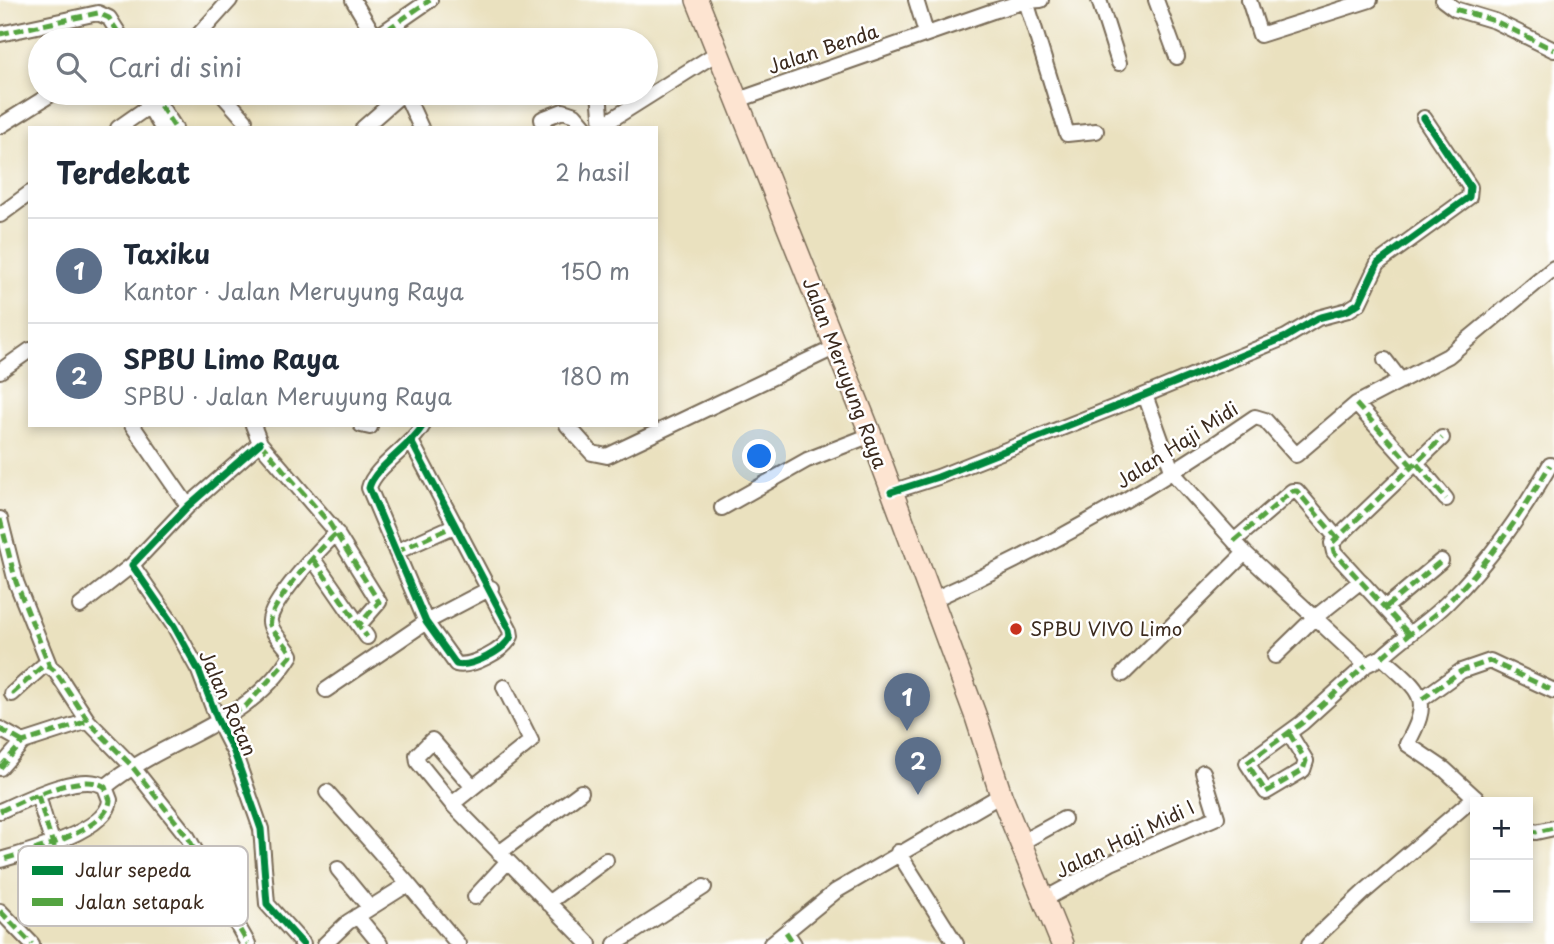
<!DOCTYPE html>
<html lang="id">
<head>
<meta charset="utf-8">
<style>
  :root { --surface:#fff; --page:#f2f2f3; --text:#1f2937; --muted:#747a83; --line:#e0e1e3; --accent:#c8321e }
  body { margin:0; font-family:"Playpen Sans",sans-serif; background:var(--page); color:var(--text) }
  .controls { position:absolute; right:21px; bottom:21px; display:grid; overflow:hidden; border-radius:0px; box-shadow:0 4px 10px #0003 }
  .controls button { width:63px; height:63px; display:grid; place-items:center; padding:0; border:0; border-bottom:2px solid var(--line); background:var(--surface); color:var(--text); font:35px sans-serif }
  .you { position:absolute; left:760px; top:457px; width:24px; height:24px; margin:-18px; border:5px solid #fff; border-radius:50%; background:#1a73e8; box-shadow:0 0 0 10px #1a73e833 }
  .badge { display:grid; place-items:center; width:46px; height:46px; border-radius:50%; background:var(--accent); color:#fff; font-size:23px; font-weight:700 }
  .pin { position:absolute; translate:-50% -58px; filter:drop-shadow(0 2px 4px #0008) }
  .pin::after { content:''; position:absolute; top:37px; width:24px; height:21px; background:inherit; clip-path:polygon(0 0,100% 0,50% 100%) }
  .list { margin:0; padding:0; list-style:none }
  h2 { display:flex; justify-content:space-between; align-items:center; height:91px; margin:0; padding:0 28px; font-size:30px }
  h2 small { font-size:23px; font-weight:400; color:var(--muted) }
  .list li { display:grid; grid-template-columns:46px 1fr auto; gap:21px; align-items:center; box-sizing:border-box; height:105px; padding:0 28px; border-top:2px solid var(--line) }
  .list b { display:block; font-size:26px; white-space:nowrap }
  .list p { margin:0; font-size:23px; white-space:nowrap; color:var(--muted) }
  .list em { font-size:23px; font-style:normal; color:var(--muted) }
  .icon { flex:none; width:38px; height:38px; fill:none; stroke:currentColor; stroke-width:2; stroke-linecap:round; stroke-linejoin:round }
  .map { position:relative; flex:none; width:1554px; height:944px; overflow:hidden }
  .search { position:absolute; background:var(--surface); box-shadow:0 4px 10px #0003; left:28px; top:28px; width:630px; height:77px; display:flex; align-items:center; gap:18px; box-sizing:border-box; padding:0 24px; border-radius:38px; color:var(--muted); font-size:26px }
  .panel { position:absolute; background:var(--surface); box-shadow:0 4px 10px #0003; left:28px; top:126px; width:630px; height:301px; border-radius:0px }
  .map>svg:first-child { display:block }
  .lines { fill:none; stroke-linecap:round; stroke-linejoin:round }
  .minor-casing { stroke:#786a56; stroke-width:18 }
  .secondary-casing { stroke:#786a56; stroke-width:24 }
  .minor { stroke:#fff; stroke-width:14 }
  .secondary { stroke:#fde4d1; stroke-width:21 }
  .quiet { stroke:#54a441; stroke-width:5; stroke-dasharray:10 5; stroke-linecap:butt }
  .cycleway-casing { stroke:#fff; stroke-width:11 }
  .cycleway { stroke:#00873e; stroke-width:7 }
  .poi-dot { fill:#c8321e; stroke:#fff; stroke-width:2.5 }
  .labels { text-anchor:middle; stroke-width:5; stroke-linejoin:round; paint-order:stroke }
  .street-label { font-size:19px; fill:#3b2a1e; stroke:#fff }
  .poi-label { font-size:19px; fill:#3b2a1e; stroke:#fff; text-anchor:start }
  .key { fill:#fff; stroke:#c4bfbc; stroke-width:2 }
  .key-label { font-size:19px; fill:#3b2a1e }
</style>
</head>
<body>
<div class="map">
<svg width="1554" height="944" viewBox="0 0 1554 944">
  <rect width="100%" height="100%" fill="#fff"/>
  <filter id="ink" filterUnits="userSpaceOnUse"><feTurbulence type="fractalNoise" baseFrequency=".0143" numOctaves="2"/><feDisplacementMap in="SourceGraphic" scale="14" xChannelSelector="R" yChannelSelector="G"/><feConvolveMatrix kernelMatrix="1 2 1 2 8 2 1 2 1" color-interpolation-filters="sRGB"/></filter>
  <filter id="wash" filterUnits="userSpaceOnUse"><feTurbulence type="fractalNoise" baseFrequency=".00686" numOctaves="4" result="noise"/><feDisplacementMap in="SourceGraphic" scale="28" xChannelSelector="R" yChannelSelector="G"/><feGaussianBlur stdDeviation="1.57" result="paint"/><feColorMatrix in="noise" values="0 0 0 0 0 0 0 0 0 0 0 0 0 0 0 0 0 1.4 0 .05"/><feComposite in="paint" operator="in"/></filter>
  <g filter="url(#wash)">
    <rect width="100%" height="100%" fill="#eae1bf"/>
  </g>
  <g filter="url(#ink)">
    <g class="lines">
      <defs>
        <path id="minor" d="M353,0L377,40
          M916,0L926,33
          M1099,0L1119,63
          M1156,0L1177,57
          M1249,0L1260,35L1370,0
          M1443,0L1455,9L1495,21L1554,50
          M1026,1L1067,134L1096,131
          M0,34L98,13L109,18L123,40
          M194,40L230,0
          M372,40L430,0
          M141,93L162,128
          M152,93L175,128
          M221,93L245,120
          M405,93L421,128
          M599,93L602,126
          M738,100L993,11L1026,1L1041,0
          M0,126L53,93
          M118,128L148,107
          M363,128L403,93
          M544,128L542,119L563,111L575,115L586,128
          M598,128L717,53
          M0,215L30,193
          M1385,360L1401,381
          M0,371L30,350
          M1145,395L1173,473L1245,553L1366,665
          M1356,404L1413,467
          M132,425L188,506
          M253,425L260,443L333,528L379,602L359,625
          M361,425L370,427
          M567,425L592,453L607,456L834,348
          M260,443L188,506L132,565L174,626L199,671L218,721L234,752L261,829L267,904L303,944
          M412,443L510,630L511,636C505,650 471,668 456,664L426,622L369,488C374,467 411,447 423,425
          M1417,464L1446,499
          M891,492L938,477L1145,395L1286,337L1318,318L1348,310L1359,303L1378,263L1469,197L1470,187L1424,118
          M722,508L807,460L871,435
          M0,519L16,582L50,667
          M1234,541L1292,491H1297L1336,537
          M396,552L456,525
          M313,559L367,637
          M932,600C1046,549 1153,488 1255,417L1265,420L1296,455L1356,404L1448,356L1554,268
          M80,606L132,565
          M1386,607L1441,561
          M1408,633L1334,552L1332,543L1442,438
          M1275,656L1313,619L1361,581
          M1382,657C1403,637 1428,622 1448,602C1490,561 1521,515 1550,465
          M1123,674L1245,553
          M326,690L426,622L491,588
          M12,694L43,666L50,667L56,672L88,721L131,765L187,836L248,944
          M1422,699L1461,671L1490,661L1554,691
          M0,729L23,742
          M1289,733L1306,761L1303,770L1266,792L1247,763L1302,723L1366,665L1382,657C1418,691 1435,695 1407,744L1444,769L1480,802
          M0,768L23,742L88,721
          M105,787C166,737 248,726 291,655C286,645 271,633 270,622C267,606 323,545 337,533
          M473,787L432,740L417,755L418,762L452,804L589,944
          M327,792L408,884
          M38,795C45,820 60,877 82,892C89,898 100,900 108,903
          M452,804L531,741L504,687
          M0,811C23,801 83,770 105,787L110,800C108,831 25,853 0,860
          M1528,829L1536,832L1554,828
          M1022,842L1064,819
          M898,852L956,944
          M499,853L581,792
          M338,869L370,908
          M475,897L507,862
          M1045,899L1111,863L1217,817L1203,772
          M548,903L606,860
          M0,911L32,944
          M357,916L380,944
          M786,932L794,944
          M325,944L348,922L408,884L458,944
          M615,944L704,887
          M771,944L836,891L1001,795
          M1309,944L1364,892L1475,797"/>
        <path id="secondary" d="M697,0L871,435L976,717L1001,795L1062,944"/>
      </defs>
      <use href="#minor" class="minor-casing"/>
      <use href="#secondary" class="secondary-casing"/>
      <use href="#minor" class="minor"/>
      <use href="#secondary" class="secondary"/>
      <path class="quiet" d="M1455,9L1495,21L1554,50
        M0,34L98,13L109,18L123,40
        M375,38L430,0
        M152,93L175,128
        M1356,404L1413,467
        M260,443L330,524L379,602L359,625
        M1417,464L1446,499
        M0,519L16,582L50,667
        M1234,541L1292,491H1297L1336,537
        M396,552L456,525
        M313,559L367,637
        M1386,607L1441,561
        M1408,633L1334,552L1332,543L1442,438
        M1382,657C1403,637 1428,622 1448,602C1490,561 1521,515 1550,465
        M12,694L43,666L50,667L56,672L88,721L131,765L187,836L248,944
        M1422,699L1461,671L1490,661L1554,691
        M218,721L245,707L291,656C289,644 275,637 270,625C265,609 323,545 337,533
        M0,729L23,742
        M1289,733L1306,761L1303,770L1266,792L1247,763L1302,723L1366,665
        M0,768L23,742L88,721
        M38,795C45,820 60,877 82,892C89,898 100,900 108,903
        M1475,797L1480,802
        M0,811C23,801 83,770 105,787L110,800C108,831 25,853 0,860
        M1528,829L1536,832L1554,828
        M0,911L32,944
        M786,932L794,944"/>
      <defs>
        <path id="cycleway" d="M260,443L188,506L132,565L174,626L199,671L218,721L234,752L261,829L267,904L303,944
          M412,443L510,630L511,636C505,650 471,668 456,664L426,622L369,488C374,467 411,447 423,425
          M891,492L938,477L1145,395L1286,337L1318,318L1348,310L1359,303L1378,263L1469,197L1470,187L1424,118"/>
      </defs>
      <use href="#cycleway" class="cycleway-casing"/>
      <use href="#cycleway" class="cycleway"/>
    </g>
  </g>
  <circle class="poi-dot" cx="1016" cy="629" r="7"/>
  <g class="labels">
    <g class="street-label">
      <text transform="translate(823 49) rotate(-19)" y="7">Jalan Benda</text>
      <text transform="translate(845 373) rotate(69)" y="7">Jalan Meruyung Raya</text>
      <text transform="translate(1177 445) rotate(-33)" y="7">Jalan Haji Midi</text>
      <text transform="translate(228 703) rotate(66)" y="7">Jalan Rotan</text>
      <text transform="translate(1125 839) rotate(-26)" y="7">Jalan Haji Midi I</text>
    </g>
    <g class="poi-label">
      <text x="1030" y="636">SPBU VIVO Limo</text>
    </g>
  </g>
  <rect x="18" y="846" width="230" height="80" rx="10" class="key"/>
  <rect x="32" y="866" width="31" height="9" fill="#00873e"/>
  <rect x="32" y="898" width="31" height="8" fill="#54a441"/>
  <g class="key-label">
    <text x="75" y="877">Jalur sepeda</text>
    <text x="75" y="909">Jalan setapak</text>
  </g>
</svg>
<div class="controls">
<button>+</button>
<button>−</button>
</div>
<div class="you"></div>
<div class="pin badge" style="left:907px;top:731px;background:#5c6f8a">1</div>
<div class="pin badge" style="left:918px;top:795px;background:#5c6f8a">2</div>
<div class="search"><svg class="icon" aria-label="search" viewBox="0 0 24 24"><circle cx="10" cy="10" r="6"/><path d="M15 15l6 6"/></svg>Cari di sini</div>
<section class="panel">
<h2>Terdekat<small>2 hasil</small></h2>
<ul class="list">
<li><span class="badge" style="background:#5c6f8a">1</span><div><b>Taxiku</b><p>Kantor · Jalan Meruyung Raya</p></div><em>150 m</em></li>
<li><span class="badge" style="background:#5c6f8a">2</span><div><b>SPBU Limo Raya</b><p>SPBU · Jalan Meruyung Raya</p></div><em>180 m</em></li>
</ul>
</section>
</div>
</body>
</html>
